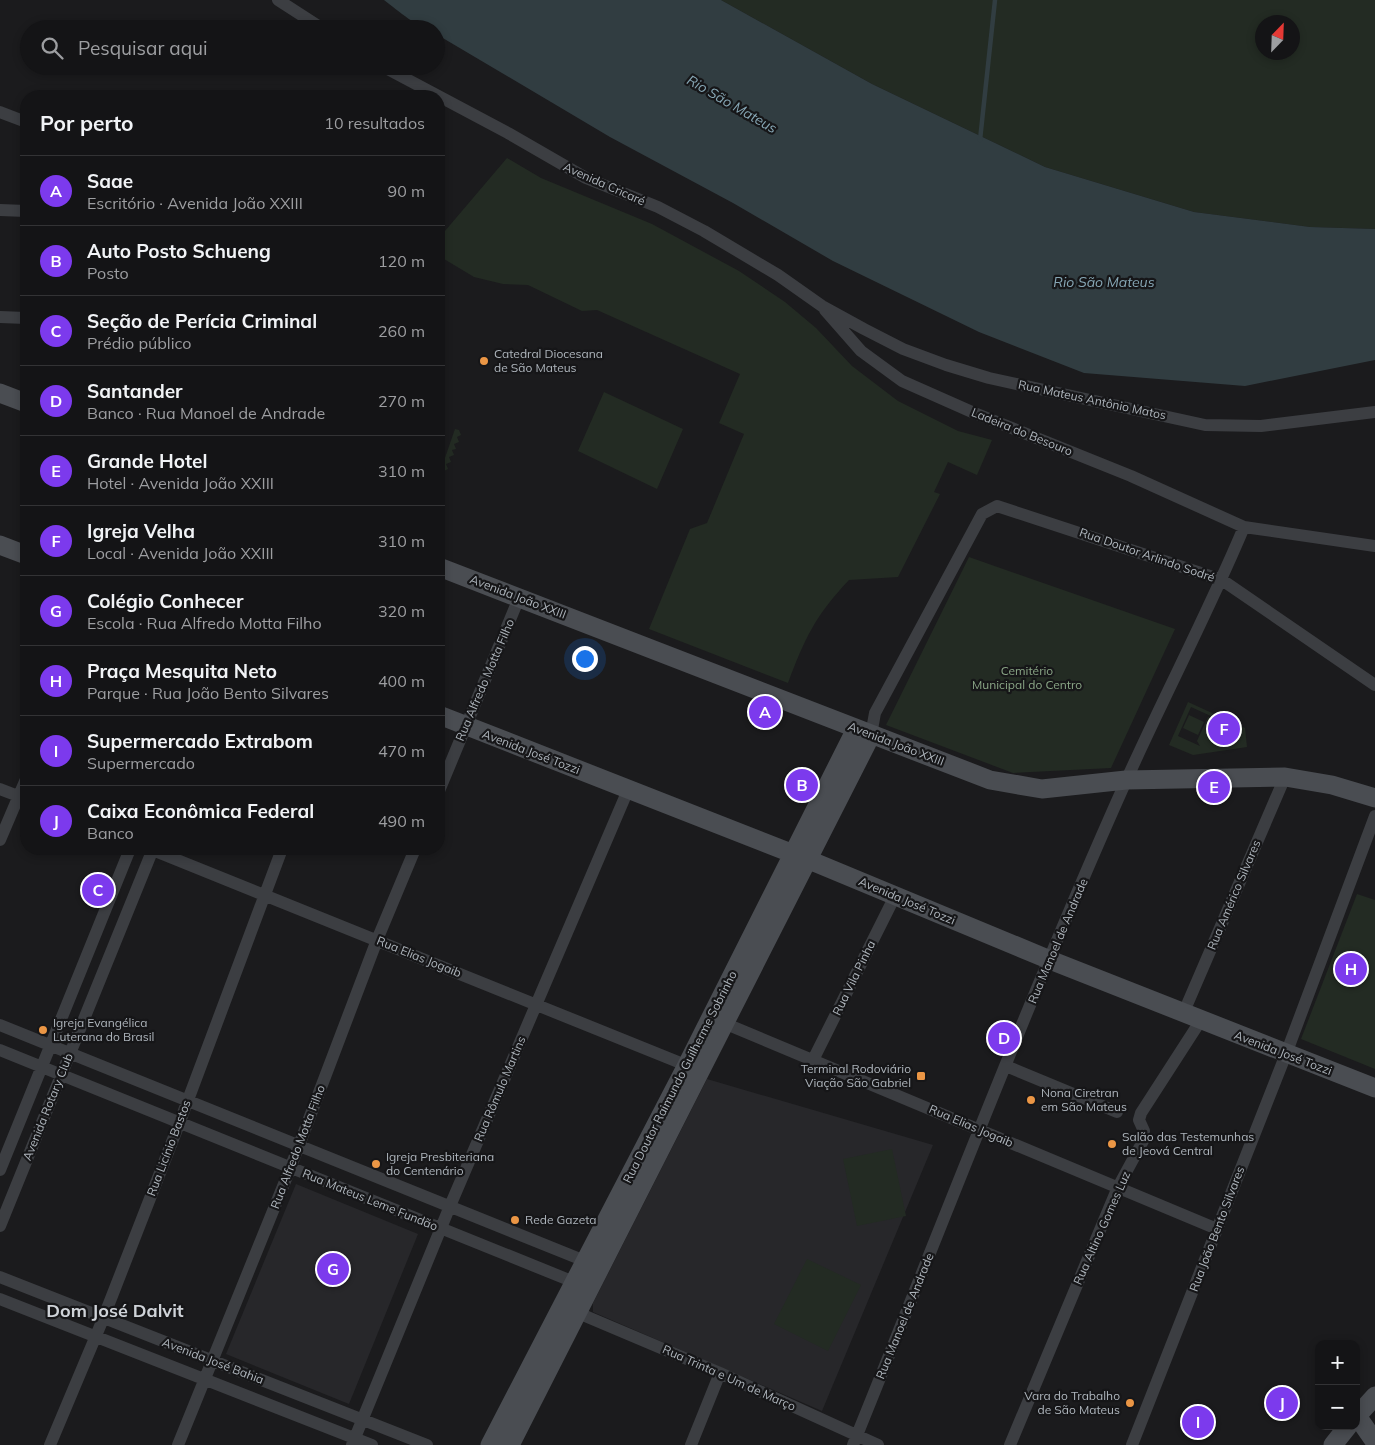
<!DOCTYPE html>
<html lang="pt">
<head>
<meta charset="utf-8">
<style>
  :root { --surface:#141416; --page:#212123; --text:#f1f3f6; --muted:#9d9ea1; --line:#333335; --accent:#7c3aed }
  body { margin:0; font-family:Mulish,sans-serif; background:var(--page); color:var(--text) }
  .controls { position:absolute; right:15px; bottom:15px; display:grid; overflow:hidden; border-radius:10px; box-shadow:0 2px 8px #0003 }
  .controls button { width:45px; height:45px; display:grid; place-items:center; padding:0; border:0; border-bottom:1px solid var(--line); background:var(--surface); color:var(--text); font:25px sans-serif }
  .compass { position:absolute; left:1255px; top:15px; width:45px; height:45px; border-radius:50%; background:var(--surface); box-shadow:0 2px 8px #0003; rotate:23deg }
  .you { position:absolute; left:584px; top:658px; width:18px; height:18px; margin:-12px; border:4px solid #fff; border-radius:50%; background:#1a73e8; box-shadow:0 0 0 8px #1a73e833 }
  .badge { display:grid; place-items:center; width:32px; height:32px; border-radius:50%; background:var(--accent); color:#fff; font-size:16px; font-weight:700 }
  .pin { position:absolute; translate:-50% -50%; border:2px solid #fff; box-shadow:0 1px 5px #0006 }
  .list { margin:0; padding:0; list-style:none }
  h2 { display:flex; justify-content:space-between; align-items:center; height:65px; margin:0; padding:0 20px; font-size:21px }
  h2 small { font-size:16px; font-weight:400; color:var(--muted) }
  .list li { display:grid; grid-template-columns:32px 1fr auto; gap:15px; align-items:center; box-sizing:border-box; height:70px; padding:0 20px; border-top:1px solid var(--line) }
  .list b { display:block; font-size:19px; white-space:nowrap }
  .list p { margin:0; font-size:16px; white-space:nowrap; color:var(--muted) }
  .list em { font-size:16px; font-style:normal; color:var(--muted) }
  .icon { flex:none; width:28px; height:28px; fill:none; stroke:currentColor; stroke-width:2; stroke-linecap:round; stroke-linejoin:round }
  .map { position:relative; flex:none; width:1375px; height:1445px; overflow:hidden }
  .search { position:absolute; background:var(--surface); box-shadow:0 2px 8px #0003; left:20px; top:20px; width:425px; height:55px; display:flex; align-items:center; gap:12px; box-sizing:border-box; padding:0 18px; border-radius:28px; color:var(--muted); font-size:19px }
  .panel { position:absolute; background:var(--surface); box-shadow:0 2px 8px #0003; left:20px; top:90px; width:425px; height:765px; border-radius:20px }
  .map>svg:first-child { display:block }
  .built { fill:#27272a }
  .green { fill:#232b23; fill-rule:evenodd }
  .water { fill:#313d41 }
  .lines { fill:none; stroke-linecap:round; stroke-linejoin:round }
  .stream { stroke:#313d41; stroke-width:4.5 }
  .street { stroke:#3c3e42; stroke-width:12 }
  .secondary { stroke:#4a4d52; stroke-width:19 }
  .poi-dot { fill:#eb9645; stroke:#161618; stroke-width:2 }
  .labels { text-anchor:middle; stroke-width:4.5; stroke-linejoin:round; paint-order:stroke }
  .street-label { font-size:12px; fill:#aeb5bc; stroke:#161618 }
  .poi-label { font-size:12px; fill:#aeb5bc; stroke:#161618; text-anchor:start }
  .park-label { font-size:12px; fill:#8aa686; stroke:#161618 }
  .water-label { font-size:14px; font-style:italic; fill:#87a7b5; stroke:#161618 }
  .district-label { font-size:18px; font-weight:bold; fill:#cfd3d8; stroke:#161618 }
</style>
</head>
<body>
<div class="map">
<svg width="1375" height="1445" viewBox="0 0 1375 1445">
  <rect width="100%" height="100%" fill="#1b1b1d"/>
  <path class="built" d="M707,1079L933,1145L822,1411L593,1312V1303Z
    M296,1184L418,1234L349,1404L226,1354Z"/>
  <path class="green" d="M721,0H1375V229L1310,227L1194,212L1045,167L872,84ZM1262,22H1292V52H1262Z
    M507,158L541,178L652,224L739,271L785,302L816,328L852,366L898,401L958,431L992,440L977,475L948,462L934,492L940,494L898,577L849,580C815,616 805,638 788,683L649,629L690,529L707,523L744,434L719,423L740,374L597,310L582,311L528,285L503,284L474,277L439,256V238Z
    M604,392L683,429L657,489L578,451Z
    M455,429L459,430L461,435L457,437L459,442L454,444L456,449L452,450L454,455L449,457L451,462L446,464L448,469L444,471L445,476L440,478L442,482L439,484V475Z
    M969,557L1175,629L1111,768L1013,773L886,725Z
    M1188,702L1245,728L1247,747L1193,755L1169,745ZM1191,707L1213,717H1208L1197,741L1200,746L1178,736Z
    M1189,715L1204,722L1198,735L1183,728Z
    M1357,894L1375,900V1069L1301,1039Z
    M892,1149L906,1216L857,1226L843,1159Z
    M807,1259L861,1285L828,1351L774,1324Z"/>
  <path class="water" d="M384,0H721L872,84L1045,167L1194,212L1310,227L1375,229V360L1245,386L1084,373L979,332L833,261L733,203L610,137L436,34V29C417,29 399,11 384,0Z"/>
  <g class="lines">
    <path class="stream" d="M980,140L995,0"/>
    <path class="street" d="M278,0L323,29
      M382,66L508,133L586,178L658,207L704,231L778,275L822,306L864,329L903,349L946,365L989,378L1205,425L1261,426L1375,412
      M0,112L26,122
      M0,210L26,211
      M825,310L861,351L902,381L972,412L1131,476L1244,527L1375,546
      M0,317L26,318
      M871,735L875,713L982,514L997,506L1222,580L1375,685
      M0,789L26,799
      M439,791L519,598
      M0,840L26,779
      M150,849L693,1068
      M1183,1014L1285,777
      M719,1021L1217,1229
      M0,1025L585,1261
      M0,1050L574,1282
      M813,1060L895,896
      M1006,1066L1117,1112
      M0,1170L130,849
      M0,1226L153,849
      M0,1277L427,1445
      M0,1299L372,1445
      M571,1310L720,1373L878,1445
      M50,1445L103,1319L179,1124L282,849
      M178,1445L290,1169L377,940L415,849
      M352,1445L450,1206L628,790
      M691,1445L720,1373
      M853,1445C943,1223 1028,1000 1126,781C1164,696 1208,613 1244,527
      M1010,1445L1118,1187L1143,1141L1144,1131L1139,1120L1141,1113L1201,1020
      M1132,1445L1286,1054L1375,816"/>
    <path class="secondary" d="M0,393L26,403
      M0,545L26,555
      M439,567L990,780L1042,789L1126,780L1285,777L1332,785L1375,798
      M439,715L809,860L1050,960L1375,1088
      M1357,1416L1375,1442
      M1356,1417L1375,1396
      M490,1445L687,1065L856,729
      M510,1445L871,735
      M1333,1445L1348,1426"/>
  </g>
  <g class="poi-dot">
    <circle cx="484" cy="361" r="5"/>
    <circle cx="43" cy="1030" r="5"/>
    <rect x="916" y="1071" width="10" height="10" rx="2.5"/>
    <circle cx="1031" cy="1100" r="5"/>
    <circle cx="1112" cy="1144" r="5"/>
    <circle cx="376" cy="1164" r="5"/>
    <circle cx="515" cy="1220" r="5"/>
    <circle cx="1130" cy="1403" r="5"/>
  </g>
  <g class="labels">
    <g class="street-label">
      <text transform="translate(604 184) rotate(24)" y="4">Avenida Cricaré</text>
      <text transform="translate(1092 400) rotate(12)" y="4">Rua Mateus Antônio Matos</text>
      <text transform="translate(1022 432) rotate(22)" y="4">Ladeira do Besouro</text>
      <text transform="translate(1147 555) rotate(19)" y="4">Rua Doutor Arlindo Sodré</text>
      <text transform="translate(518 597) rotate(21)" y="4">Avenida João XXIII</text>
      <text transform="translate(485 680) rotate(-67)" y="4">Rua Alfredo Motta Filho</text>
      <text transform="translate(896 744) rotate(21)" y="4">Avenida João XXIII</text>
      <text transform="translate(531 752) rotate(21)" y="4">Avenida José Tozzi</text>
      <text transform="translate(1234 895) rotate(-67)" y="4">Rua Américo Silvares</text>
      <text transform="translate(907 901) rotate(23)" y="4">Avenida José Tozzi</text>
      <text transform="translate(1058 941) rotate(-67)" y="4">Rua Manoel de Andrade</text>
      <text transform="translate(419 957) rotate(22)" y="4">Rua Elias Jogaib</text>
      <text transform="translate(854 978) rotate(-64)" y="4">Rua Vila Pinha</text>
      <text transform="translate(1283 1053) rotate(21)" y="4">Avenida José Tozzi</text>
      <text transform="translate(680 1077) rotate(-63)" y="4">Rua Doutor Raimundo Guilherme Sobrinho</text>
      <text transform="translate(500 1089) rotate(-67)" y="4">Rua Rômulo Martins</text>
      <text transform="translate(48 1107) rotate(-68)" y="4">Avenida Rotary Club</text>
      <text transform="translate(971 1126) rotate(23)" y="4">Rua Elias Jogaib</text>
      <text transform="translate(298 1147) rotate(-69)" y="4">Rua Alfredo Motta Filho</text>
      <text transform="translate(169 1148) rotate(-69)" y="4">Rua Licínio Bastos</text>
      <text transform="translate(370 1200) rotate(22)" y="4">Rua Mateus Leme Fundão</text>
      <text transform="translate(1102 1228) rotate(-66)" y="4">Rua Altino Gomes Luz</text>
      <text transform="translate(1217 1229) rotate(-69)" y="4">Rua João Bento Silvares</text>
      <text transform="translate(905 1316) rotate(-68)" y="4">Rua Manoel de Andrade</text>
      <text transform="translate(213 1361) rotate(21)" y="4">Avenida José Bahia</text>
      <text transform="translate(729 1378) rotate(24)" y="4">Rua Trinta e Um de Março</text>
    </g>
    <g class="poi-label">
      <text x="494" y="358">Catedral Diocesana<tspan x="494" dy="14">de São Mateus</tspan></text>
      <text x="53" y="1027">Igreja Evangélica<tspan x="53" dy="14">Luterana do Brasil</tspan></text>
      <text x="911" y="1073" text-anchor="end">Terminal Rodoviário<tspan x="911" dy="14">Viação São Gabriel</tspan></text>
      <text x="1041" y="1097">Nona Ciretran<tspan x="1041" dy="14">em São Mateus</tspan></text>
      <text x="1122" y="1141">Salão das Testemunhas<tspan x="1122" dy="14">de Jeová Central</tspan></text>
      <text x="386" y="1161">Igreja Presbiteriana<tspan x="386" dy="14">do Centenário</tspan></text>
      <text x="525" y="1224">Rede Gazeta</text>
      <text x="1120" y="1400" text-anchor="end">Vara do Trabalho<tspan x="1120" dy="14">de São Mateus</tspan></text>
    </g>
    <g class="park-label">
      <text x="1027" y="675">Cemitério<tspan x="1027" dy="14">Municipal do Centro</tspan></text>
    </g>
    <g class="water-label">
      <text transform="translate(732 104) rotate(30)" y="5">Rio São Mateus</text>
      <text x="1104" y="287">Rio São Mateus</text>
    </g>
    <g class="district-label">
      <text x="115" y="1317">Dom José Dalvit</text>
    </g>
  </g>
</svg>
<div class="controls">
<button>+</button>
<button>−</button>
</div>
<svg class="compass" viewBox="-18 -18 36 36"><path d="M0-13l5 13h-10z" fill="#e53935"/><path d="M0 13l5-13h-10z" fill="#9d9ea1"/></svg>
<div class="you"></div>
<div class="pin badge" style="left:765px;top:712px">A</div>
<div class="pin badge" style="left:802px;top:785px">B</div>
<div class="pin badge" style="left:98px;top:890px">C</div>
<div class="pin badge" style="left:1004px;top:1038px">D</div>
<div class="pin badge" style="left:1214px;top:787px">E</div>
<div class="pin badge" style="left:1224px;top:729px">F</div>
<div class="pin badge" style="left:333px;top:1269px">G</div>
<div class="pin badge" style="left:1351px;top:969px">H</div>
<div class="pin badge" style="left:1198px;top:1422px">I</div>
<div class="pin badge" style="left:1282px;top:1403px">J</div>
<div class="search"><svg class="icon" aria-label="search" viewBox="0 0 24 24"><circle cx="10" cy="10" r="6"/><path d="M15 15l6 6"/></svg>Pesquisar aqui</div>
<section class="panel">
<h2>Por perto<small>10 resultados</small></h2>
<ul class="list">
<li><span class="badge">A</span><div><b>Saae</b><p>Escritório · Avenida João XXIII</p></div><em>90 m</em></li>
<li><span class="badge">B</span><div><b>Auto Posto Schueng</b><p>Posto</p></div><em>120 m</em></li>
<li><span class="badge">C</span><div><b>Seção de Perícia Criminal</b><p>Prédio público</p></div><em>260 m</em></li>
<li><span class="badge">D</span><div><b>Santander</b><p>Banco · Rua Manoel de Andrade</p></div><em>270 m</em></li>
<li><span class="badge">E</span><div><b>Grande Hotel</b><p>Hotel · Avenida João XXIII</p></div><em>310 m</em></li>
<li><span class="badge">F</span><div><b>Igreja Velha</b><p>Local · Avenida João XXIII</p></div><em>310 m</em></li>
<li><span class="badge">G</span><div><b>Colégio Conhecer</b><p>Escola · Rua Alfredo Motta Filho</p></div><em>320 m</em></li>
<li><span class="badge">H</span><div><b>Praça Mesquita Neto</b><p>Parque · Rua João Bento Silvares</p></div><em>400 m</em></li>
<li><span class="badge">I</span><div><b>Supermercado Extrabom</b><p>Supermercado</p></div><em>470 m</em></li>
<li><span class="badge">J</span><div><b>Caixa Econômica Federal</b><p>Banco</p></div><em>490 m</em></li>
</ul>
</section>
</div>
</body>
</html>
